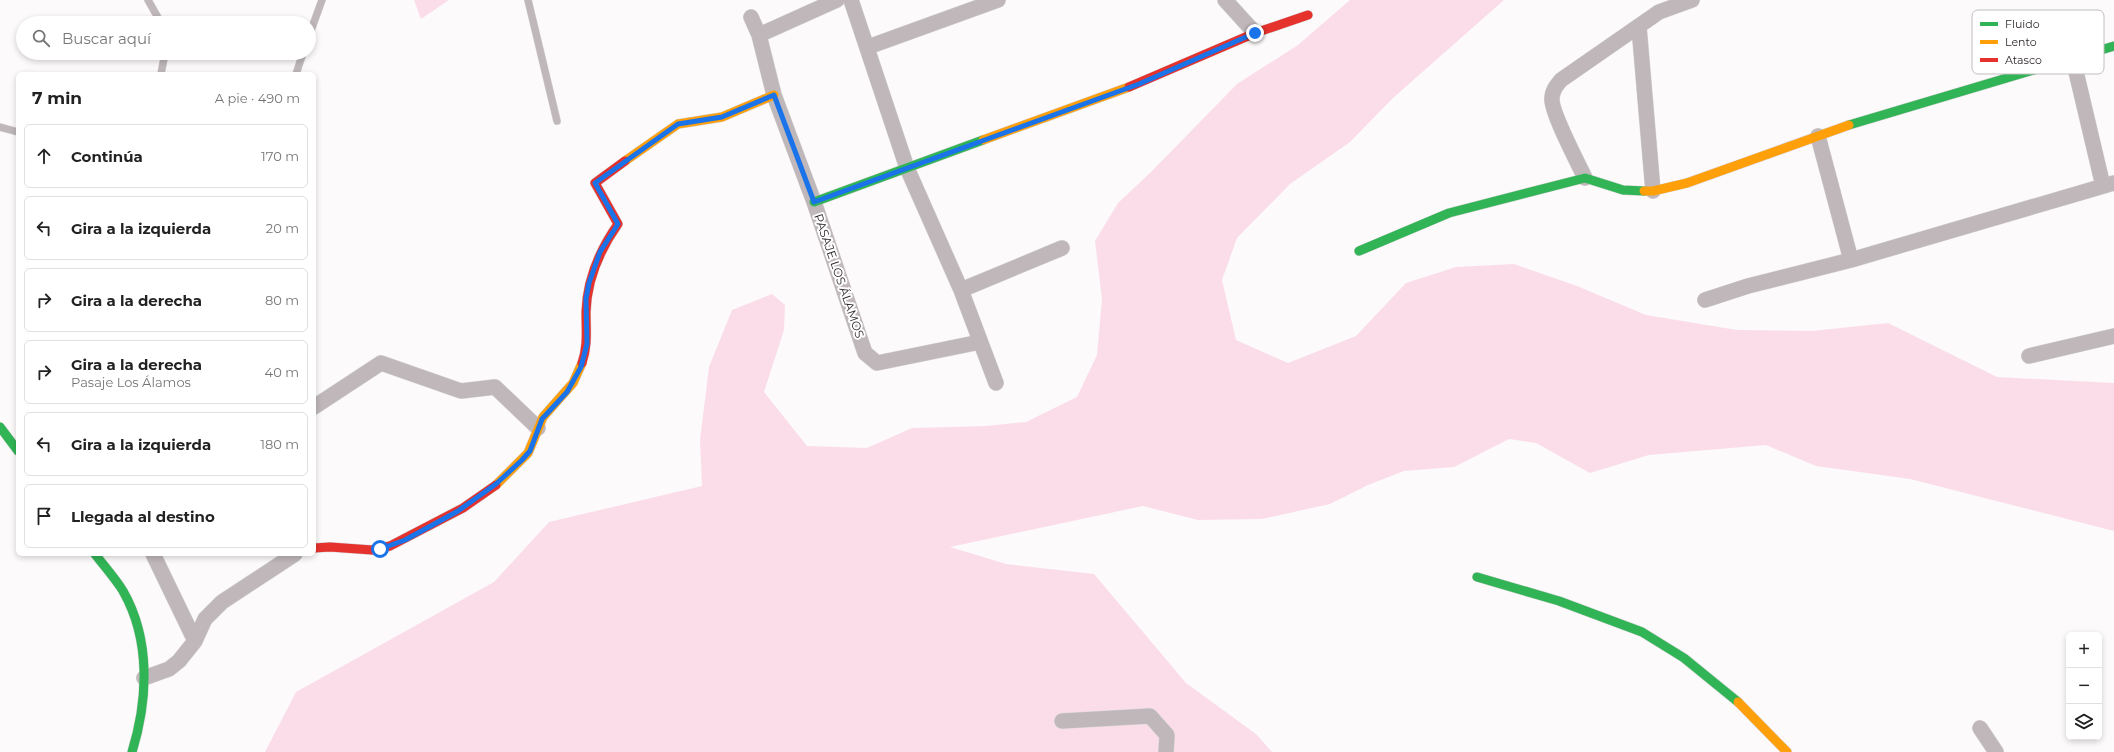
<!DOCTYPE html>
<html lang="es">
<head>
<meta charset="utf-8">
<style>
  :root { --surface:#fff; --page:#f6f6f6; --text:#222; --muted:#767676; --line:#e0e0e0 }
  body { margin:0; font-family:Montserrat,sans-serif; background:var(--page); color:var(--text) }
  .controls { position:absolute; right:12px; bottom:12px; display:grid; overflow:hidden; border-radius:6px; box-shadow:0 2px 6px #0003 }
  .controls button { width:36px; height:36px; display:grid; place-items:center; padding:0; border:0; border-bottom:1px solid var(--line); background:var(--surface); color:var(--text); font:20px sans-serif }
  .stop { position:absolute; width:12px; height:12px; margin:-9px; border:3px solid #1a73e8; border-radius:50%; background:#fff }
  .stop.end { background:#1a73e8; border-color:#fff; box-shadow:0 1px 4px #0008 }
  .list { margin:0; padding:0; list-style:none }
  h2 { display:flex; justify-content:space-between; align-items:center; height:52px; margin:0; padding:0 16px; font-size:17px }
  h2 small { font-size:13px; font-weight:400; color:var(--muted) }
  .list li { display:grid; grid-template-columns:26px 1fr auto; gap:12px; align-items:center; box-sizing:border-box; height:64px; margin:0 8px 8px; padding:0 8px; border:1px solid var(--line); border-radius:6px }
  .list b { display:block; font-size:15px; white-space:nowrap }
  .list p { margin:0; font-size:13px; white-space:nowrap; color:var(--muted) }
  .list em { font-size:13px; font-style:normal; color:var(--muted) }
  .icon { flex:none; width:22px; height:22px; fill:none; stroke:currentColor; stroke-width:2; stroke-linecap:round; stroke-linejoin:round }
  .map { position:relative; flex:none; width:2114px; height:752px; overflow:hidden }
  .search { position:absolute; background:var(--surface); box-shadow:0 2px 6px #0003; left:16px; top:16px; width:300px; height:44px; display:flex; align-items:center; gap:10px; box-sizing:border-box; padding:0 14px; border-radius:22px; color:var(--muted); font-size:15px }
  .panel { position:absolute; background:var(--surface); box-shadow:0 2px 6px #0003; left:16px; top:72px; width:300px; height:484px; border-radius:6px }
  .map>svg:first-child { display:block }
  .green { fill:#fbddea }
  .lines { fill:none; stroke-linecap:round; stroke-linejoin:round }
  .lane-casing { stroke:#d7d4d6; stroke-width:8 }
  .street-casing { stroke:#d7d4d6; stroke-width:16 }
  .fast-casing { stroke:#d7d4d6; stroke-width:10 }
  .slow-casing { stroke:#d7d4d6; stroke-width:10 }
  .jam-casing { stroke:#d7d4d6; stroke-width:10 }
  .lane { stroke:#bfb7ba; stroke-width:7 }
  .street { stroke:#bfb7ba; stroke-width:15 }
  .fast { stroke:#30b455; stroke-width:9 }
  .slow { stroke:#ff9f0a; stroke-width:9 }
  .jam { stroke:#e5322d; stroke-width:9 }
  .route { stroke:#1a73e8; stroke-width:5 }
  .labels { text-anchor:middle; stroke-width:4; stroke-linejoin:round; paint-order:stroke }
  .street-label { font-size:12px; fill:#2f282b; stroke:#fff }
  .key { fill:#fff; stroke:#c1bebf; stroke-width:1 }
  .key-label { font-size:11px; fill:#2f282b }
</style>
</head>
<body>
<div class="map">
<svg width="2114" height="752" viewBox="0 0 2114 752">
  <rect width="100%" height="100%" fill="#fcfafb"/>
  <path class="green" d="M414,0H449L421,19Z
    M1350,0H1504L1393,98L1350,142L1290,184L1237,238L1222,280L1236,340L1288,363L1356,336L1406,283L1456,267L1514,264L1577,286L1646,315L1737,330L1812,331L1888,323L1997,377L2114,383V531L1910,479L1816,466L1766,445L1649,455L1590,473L1536,443L1509,439L1454,467L1404,471L1368,485L1330,504L1262,519L1198,520L1143,506L950,547L1006,564L1094,574L1186,683L1256,734L1272,752H265L296,692L494,582L549,522L702,486L700,440L709,367L732,310L772,294L785,305L784,330L764,392L807,446L867,448L912,428L986,426L1026,422L1077,397L1097,355L1102,299L1095,241L1118,203L1151,172L1237,84L1298,45Z"/>
  <g class="lines">
    <defs>
      <path id="lane" d="M148,0L161,23
        M528,0L557,121
        M309,36L322,0
        M161,74L165,53
        M296,74L303,53
        M0,127L18,132"/>
      <path id="street" d="M851,0L907,168L961,290L996,383
        M1225,0L1255,33
        M751,17L759,35L774,95L814,202L865,353L877,363L980,342
        M1639,27L1653,191
        M759,35L837,0
        M868,47L998,0
        M2073,59L2103,186
        M1818,136L1851,260
        M1585,178C1578,163 1551,112 1552,99C1552,91 1556,86 1561,80L1659,12L1692,0
        M961,290L1062,248
        M1705,300L1748,286L1851,260L2114,183
        M2029,356L2114,336
        M314,407L381,363L461,391L495,387L538,428
        M153,554L195,641
        M144,678L169,669L179,661L195,641L205,619L222,602L295,554
        M1062,721L1150,716L1167,735L1166,752
        M1980,728L1996,752"/>
      <path id="fast" d="M1849,125L2114,46
        M814,202L983,140
        M1359,251L1449,213L1585,178L1623,190L1644,191
        M0,427L18,451
        M95,554C104,566 115,578 123,591C151,640 148,700 132,752
        M1477,577L1559,601L1642,632L1684,658L1738,702"/>
      <path id="slow" d="M983,140L1129,87
        M625,161L678,124L722,117L774,95
        M1644,191H1653L1687,183L1849,125
        M496,485L528,453L543,417L573,383L582,363
        M1738,702L1787,752"/>
      <path id="jam" d="M1129,87L1255,33L1308,15
        M582,363C588,346 586,330 586,312C587,279 599,251 618,224L595,183L625,161
        M314,548L330,547L372,550L390,546L463,508L496,485"/>
    </defs>
    <use href="#lane" class="lane-casing"/>
    <use href="#street" class="street-casing"/>
    <use href="#fast" class="fast-casing"/>
    <use href="#slow" class="slow-casing"/>
    <use href="#jam" class="jam-casing"/>
    <use href="#lane" class="lane"/>
    <use href="#street" class="street"/>
    <use href="#fast" class="fast"/>
    <use href="#slow" class="slow"/>
    <use href="#jam" class="jam"/>
  </g>
  <g class="lines">
    <path class="route" d="M380,549L405,540L458,511L496,484L522,460L530,451L542,419L567,392L581,367L587,344L586,299L589,283L600,252L618,224L595,183L678,124L722,117L774,95L814,202L1139,84L1255,33"/>
  </g>
  <g class="labels">
    <g class="street-label">
      <text transform="translate(839 276) rotate(71)" y="4">PASAJE LOS ÁLAMOS</text>
    </g>
  </g>
  <rect x="1972" y="10" width="132" height="64" rx="6" class="key"/>
  <rect x="1980" y="22" width="18" height="4" fill="#30b455"/>
  <rect x="1980" y="40" width="18" height="4" fill="#ff9f0a"/>
  <rect x="1980" y="58" width="18" height="4" fill="#e5322d"/>
  <g class="key-label">
    <text x="2005" y="28">Fluido</text>
    <text x="2005" y="46">Lento</text>
    <text x="2005" y="64">Atasco</text>
  </g>
</svg>
<div class="controls">
<button>+</button>
<button>−</button>
<button><svg class="icon" aria-label="layers" viewBox="0 0 24 24"><path d="M12 4l9 5-9 5-9-5zM3 14l9 5 9-5"/></svg></button>
</div>
<div class="stop" style="left:380px;top:549px"></div>
<div class="stop end" style="left:1255px;top:33px"></div>
<div class="search"><svg class="icon" aria-label="search" viewBox="0 0 24 24"><circle cx="10" cy="10" r="6"/><path d="M15 15l6 6"/></svg>Buscar aquí</div>
<section class="panel">
<h2>7 min<small>A pie · 490 m</small></h2>
<ul class="list">
<li><svg class="icon" aria-label="ahead" viewBox="0 0 24 24"><path d="M12 20V5M6 11l6-6 6 6"/></svg><div><b>Continúa</b></div><em>170 m</em></li>
<li><svg class="icon" aria-label="left" viewBox="0 0 24 24"><path d="M17 20v-9H6M10 6l-5 5 5 5"/></svg><div><b>Gira a la izquierda</b></div><em>20 m</em></li>
<li><svg class="icon" aria-label="right" viewBox="0 0 24 24"><path d="M7 20v-9h11M14 6l5 5-5 5"/></svg><div><b>Gira a la derecha</b></div><em>80 m</em></li>
<li><svg class="icon" aria-label="right" viewBox="0 0 24 24"><path d="M7 20v-9h11M14 6l5 5-5 5"/></svg><div><b>Gira a la derecha</b><p>Pasaje Los Álamos</p></div><em>40 m</em></li>
<li><svg class="icon" aria-label="left" viewBox="0 0 24 24"><path d="M17 20v-9H6M10 6l-5 5 5 5"/></svg><div><b>Gira a la izquierda</b></div><em>180 m</em></li>
<li><svg class="icon" aria-label="arrive" viewBox="0 0 24 24"><path d="M6 21V4h12l-3 4 3 4H6"/></svg><div><b>Llegada al destino</b></div></li>
</ul>
</section>
</div>
</body>
</html>
